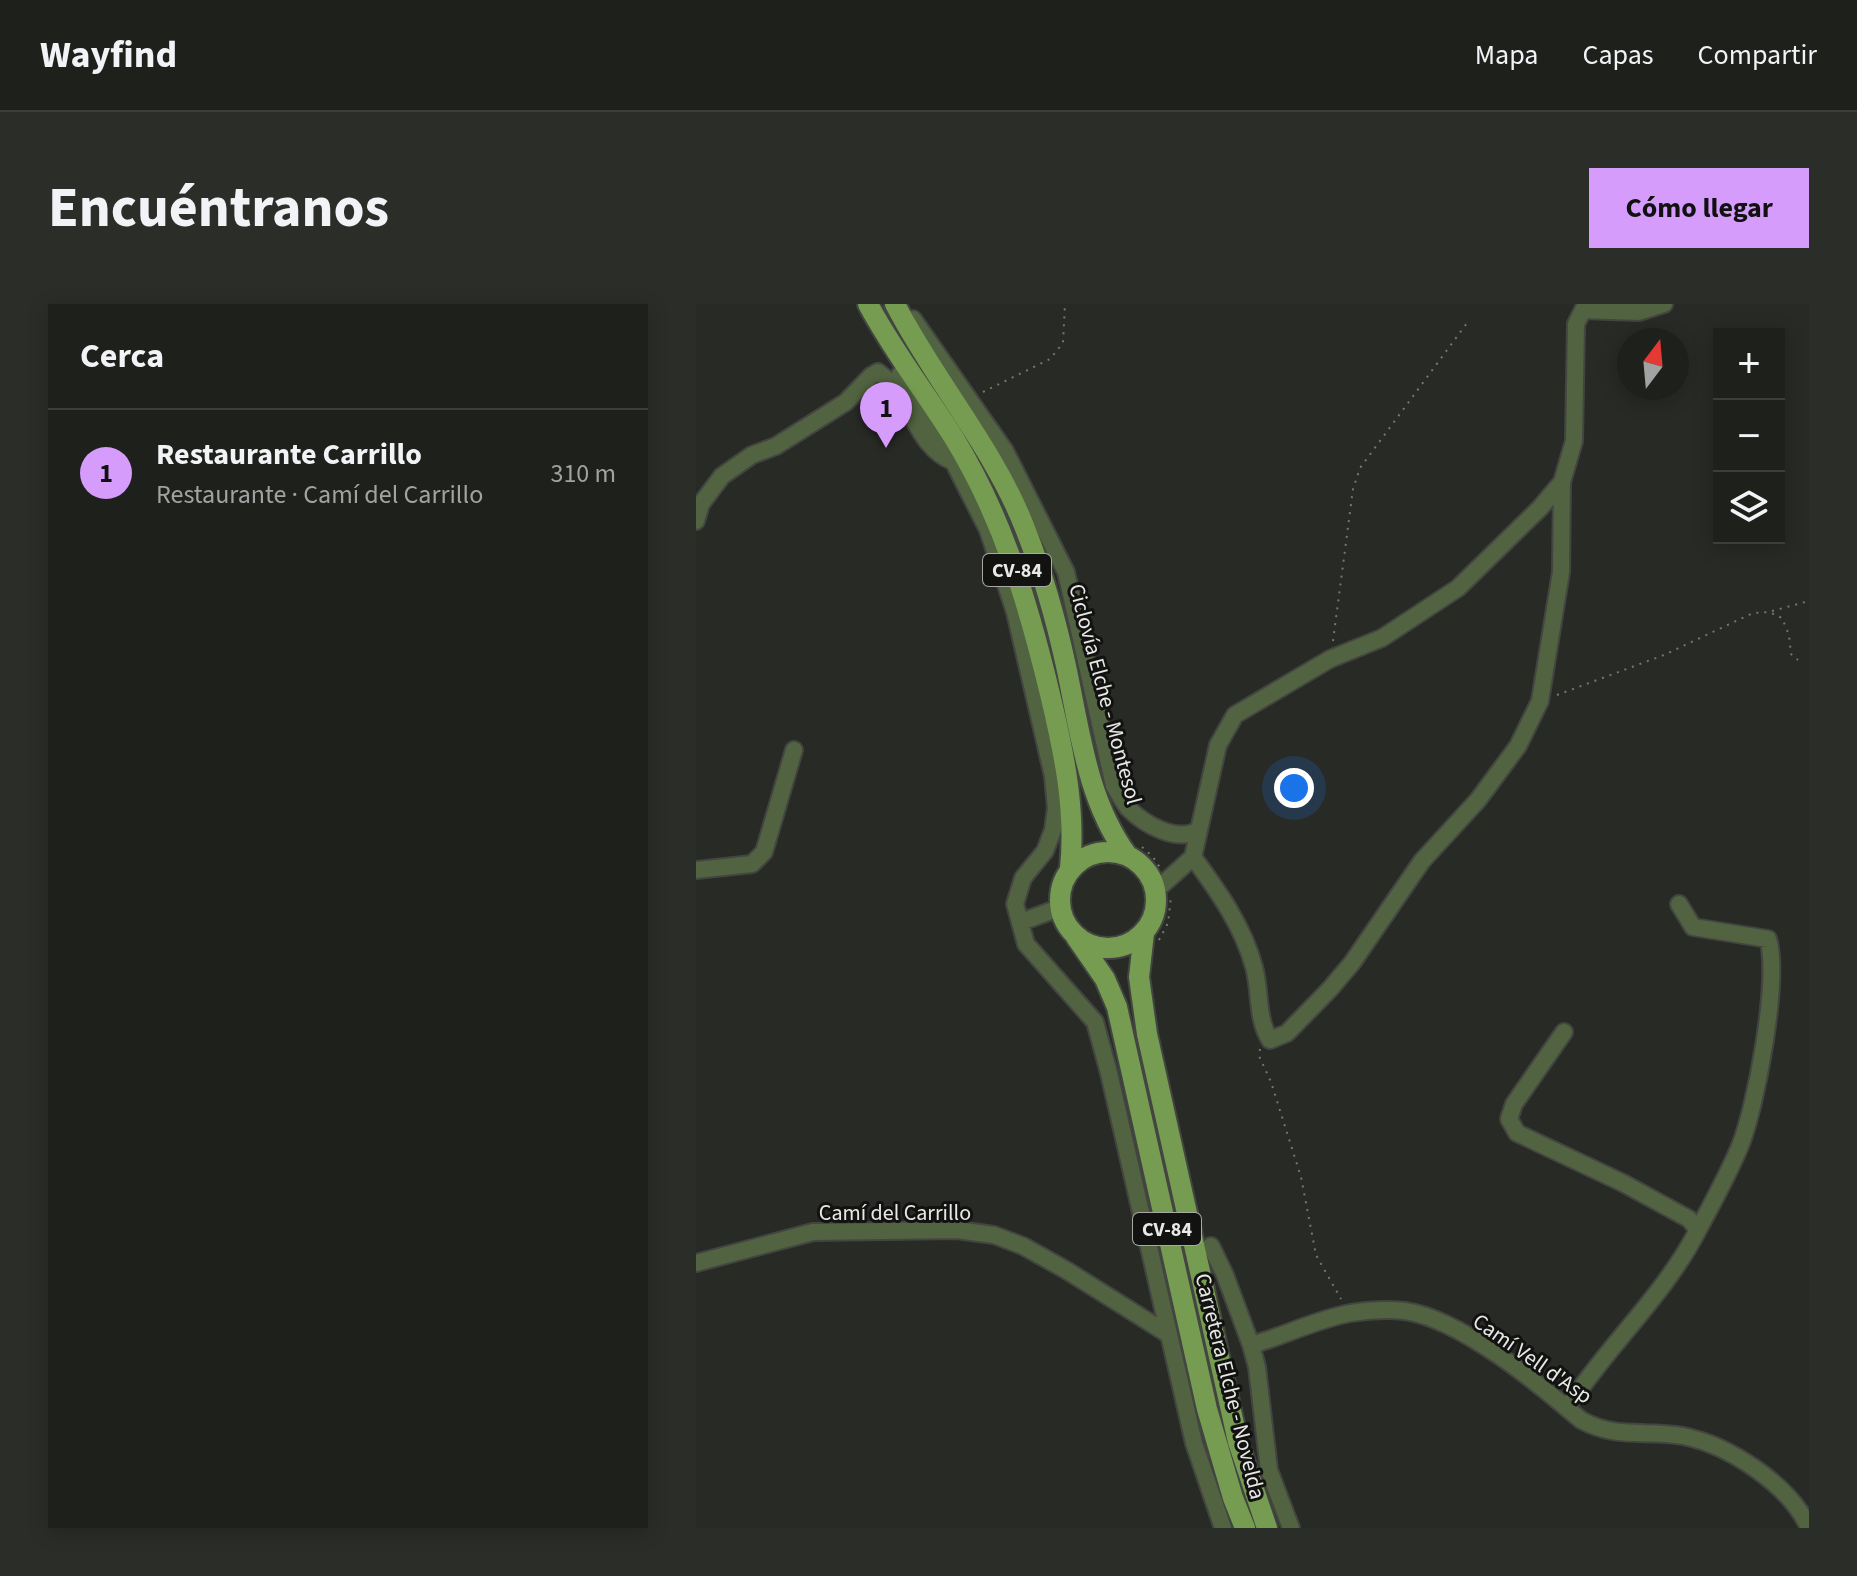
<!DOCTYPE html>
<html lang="es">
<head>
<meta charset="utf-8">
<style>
  :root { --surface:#1e201c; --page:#2b2d29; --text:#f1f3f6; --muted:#a1a3a3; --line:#3c3e3b; --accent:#d59cfb }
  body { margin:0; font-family:"Source Sans 3",sans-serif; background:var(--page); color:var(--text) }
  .controls { position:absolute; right:24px; top:24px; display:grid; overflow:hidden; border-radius:0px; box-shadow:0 4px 20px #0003 }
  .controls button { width:72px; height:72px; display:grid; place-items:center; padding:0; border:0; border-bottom:2px solid var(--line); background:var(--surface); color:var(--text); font:40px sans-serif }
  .compass { position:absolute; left:921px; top:24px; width:72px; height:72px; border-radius:50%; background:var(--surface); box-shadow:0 4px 20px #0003; rotate:16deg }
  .you { position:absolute; left:598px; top:484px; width:28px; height:28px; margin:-20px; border:6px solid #fff; border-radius:50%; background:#1a73e8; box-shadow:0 0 0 12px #1a73e833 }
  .badge { display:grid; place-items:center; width:52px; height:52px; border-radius:50%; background:var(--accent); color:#111; font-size:26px; font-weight:700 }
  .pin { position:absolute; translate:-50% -66px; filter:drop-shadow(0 2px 4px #0008) }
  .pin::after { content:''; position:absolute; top:42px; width:28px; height:24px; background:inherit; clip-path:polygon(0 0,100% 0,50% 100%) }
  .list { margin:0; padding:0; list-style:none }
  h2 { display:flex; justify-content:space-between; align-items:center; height:104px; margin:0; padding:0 32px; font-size:34px }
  h2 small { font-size:26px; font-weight:400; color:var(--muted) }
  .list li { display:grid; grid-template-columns:52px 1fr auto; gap:24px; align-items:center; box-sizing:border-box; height:128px; padding:0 32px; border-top:2px solid var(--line) }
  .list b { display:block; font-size:30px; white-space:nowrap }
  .list p { margin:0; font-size:26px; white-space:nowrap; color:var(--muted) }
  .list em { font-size:26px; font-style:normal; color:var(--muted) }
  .icon { flex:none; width:44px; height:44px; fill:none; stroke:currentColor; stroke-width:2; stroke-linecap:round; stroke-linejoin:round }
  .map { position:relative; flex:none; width:1113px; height:1224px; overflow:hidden; border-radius:0px }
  header { display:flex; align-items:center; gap:48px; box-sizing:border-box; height:112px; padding:0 40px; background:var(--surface); border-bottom:2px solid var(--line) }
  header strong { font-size:38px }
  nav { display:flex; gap:44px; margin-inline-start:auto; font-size:28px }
  .intro { display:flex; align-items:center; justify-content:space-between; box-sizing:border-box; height:192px; padding:0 48px }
  h1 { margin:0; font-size:56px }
  .button { padding:20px 36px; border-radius:0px; background:var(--accent); color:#111; font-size:28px; font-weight:700 }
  main { display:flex; gap:48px; padding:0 48px }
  aside { flex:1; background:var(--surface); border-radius:0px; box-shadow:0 4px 20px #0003 }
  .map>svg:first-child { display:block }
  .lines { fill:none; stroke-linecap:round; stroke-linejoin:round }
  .minor-casing { stroke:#434541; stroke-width:20 }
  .major-casing { stroke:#434541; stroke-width:24 }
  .path { stroke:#757773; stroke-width:2; stroke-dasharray:2 6; stroke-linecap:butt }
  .minor { stroke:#516340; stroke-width:16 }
  .major { stroke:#769c52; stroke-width:20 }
  .labels { text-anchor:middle; stroke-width:6; stroke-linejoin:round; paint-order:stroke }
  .shield { fill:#121311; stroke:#a8a9a7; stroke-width:2 }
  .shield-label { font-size:20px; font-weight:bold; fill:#e8e9e7 }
  .street-label { font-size:22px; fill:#e8e9e7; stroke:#121311 }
</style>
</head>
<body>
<header>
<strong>Wayfind</strong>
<nav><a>Mapa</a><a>Capas</a><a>Compartir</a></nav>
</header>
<div class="intro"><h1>Encuéntranos</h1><a class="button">Cómo llegar</a></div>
<main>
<aside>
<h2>Cerca<small></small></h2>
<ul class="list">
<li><span class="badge">1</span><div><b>Restaurante Carrillo</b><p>Restaurante · Camí del Carrillo</p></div><em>310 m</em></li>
</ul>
</aside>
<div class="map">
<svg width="1113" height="1224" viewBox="0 0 1113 1224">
  <rect width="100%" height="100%" fill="#282a26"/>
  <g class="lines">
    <defs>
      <path id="minor" d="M887,6L943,8L968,0
        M217,15L309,147L370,268L418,482C423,489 427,498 432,504C449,521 481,539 503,526
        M204,70L257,157L292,226L319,308L357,472L360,504L357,526L349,547L327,574L319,600L330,640L399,718L413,769L498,1139L527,1224
        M0,217L5,200L26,172L56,151L80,142L150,98L175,72L182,68C216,93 219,142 256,157
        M497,553C522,587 547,622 558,663C565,688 560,713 574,736L591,729L634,685L656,659L726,557L782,496L822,442L844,397L865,268L866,178
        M0,566L56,560L68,548L98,446
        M459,583L467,580L497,553L522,441L539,411L634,355L686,334L762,284L844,204L866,178L878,137L880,20L890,0
        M983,600L997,623L1072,635C1084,675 1060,803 1044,842C1032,871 1017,898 1002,926
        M325,618L363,604
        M868,728L818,800L813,815L821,829L927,879L993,915L1002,926C968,992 911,1042 871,1104
        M515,942L529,971L555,1041L561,1063L573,1166L595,1224
        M0,959L117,928L261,926L298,931L327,942L370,966L472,1030
        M555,1041C589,1032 620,1015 655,1009C673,1006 691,1005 709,1007C765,1015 843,1080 885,1116C922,1136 949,1125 987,1132C1033,1141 1094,1181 1113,1224"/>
      <path id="major" d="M172,0C197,47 230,89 258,134C307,214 332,299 354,390C368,449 380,505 374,565
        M199,0C239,78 299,145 330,227C347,270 360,316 370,362C384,427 391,496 431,551
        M364 596a48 48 0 1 1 96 0a48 48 0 1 1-96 0Z
        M448,629L443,673L451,730L542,1138L571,1224
        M380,633L409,675L421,703L511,1105L537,1194L549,1224"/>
    </defs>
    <use href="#minor" class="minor-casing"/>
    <use href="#major" class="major-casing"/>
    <path class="path" d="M287,88L354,55L367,39L369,0
      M1076,307L1113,297
      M637,337L657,185L664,164L771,19
      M861,391L968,351L1057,309L1073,308L1086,314L1093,331L1095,350L1102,356
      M446,543L457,553L465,565
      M463,636L472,619L475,593
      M564,745L563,752L575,778L605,873L620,951L645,995"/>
    <use href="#minor" class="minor"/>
    <use href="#major" class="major"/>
  </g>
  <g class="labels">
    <g class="shield">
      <rect x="287" y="250" width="68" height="32" rx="6"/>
      <rect x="437" y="909" width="68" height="32" rx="6"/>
    </g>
    <g class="shield-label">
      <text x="321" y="273">CV-84</text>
      <text x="471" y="932">CV-84</text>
    </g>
    <g class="street-label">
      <text transform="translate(410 390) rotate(75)" y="8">Ciclovía Elche - Montesol</text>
      <text x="199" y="916">Camí del Carrillo</text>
      <text transform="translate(837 1054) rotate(35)" y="8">Camí Vell d'Asp</text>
      <text transform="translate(535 1082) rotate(76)" y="8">Carretera Elche - Novelda</text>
    </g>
  </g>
</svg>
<div class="controls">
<button>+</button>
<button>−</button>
<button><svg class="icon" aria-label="layers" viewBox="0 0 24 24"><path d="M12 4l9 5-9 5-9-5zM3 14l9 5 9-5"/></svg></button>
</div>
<svg class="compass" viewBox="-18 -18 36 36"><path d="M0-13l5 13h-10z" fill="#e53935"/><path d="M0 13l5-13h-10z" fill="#a1a3a3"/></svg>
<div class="you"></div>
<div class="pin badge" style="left:190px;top:144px">1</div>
</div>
</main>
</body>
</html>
